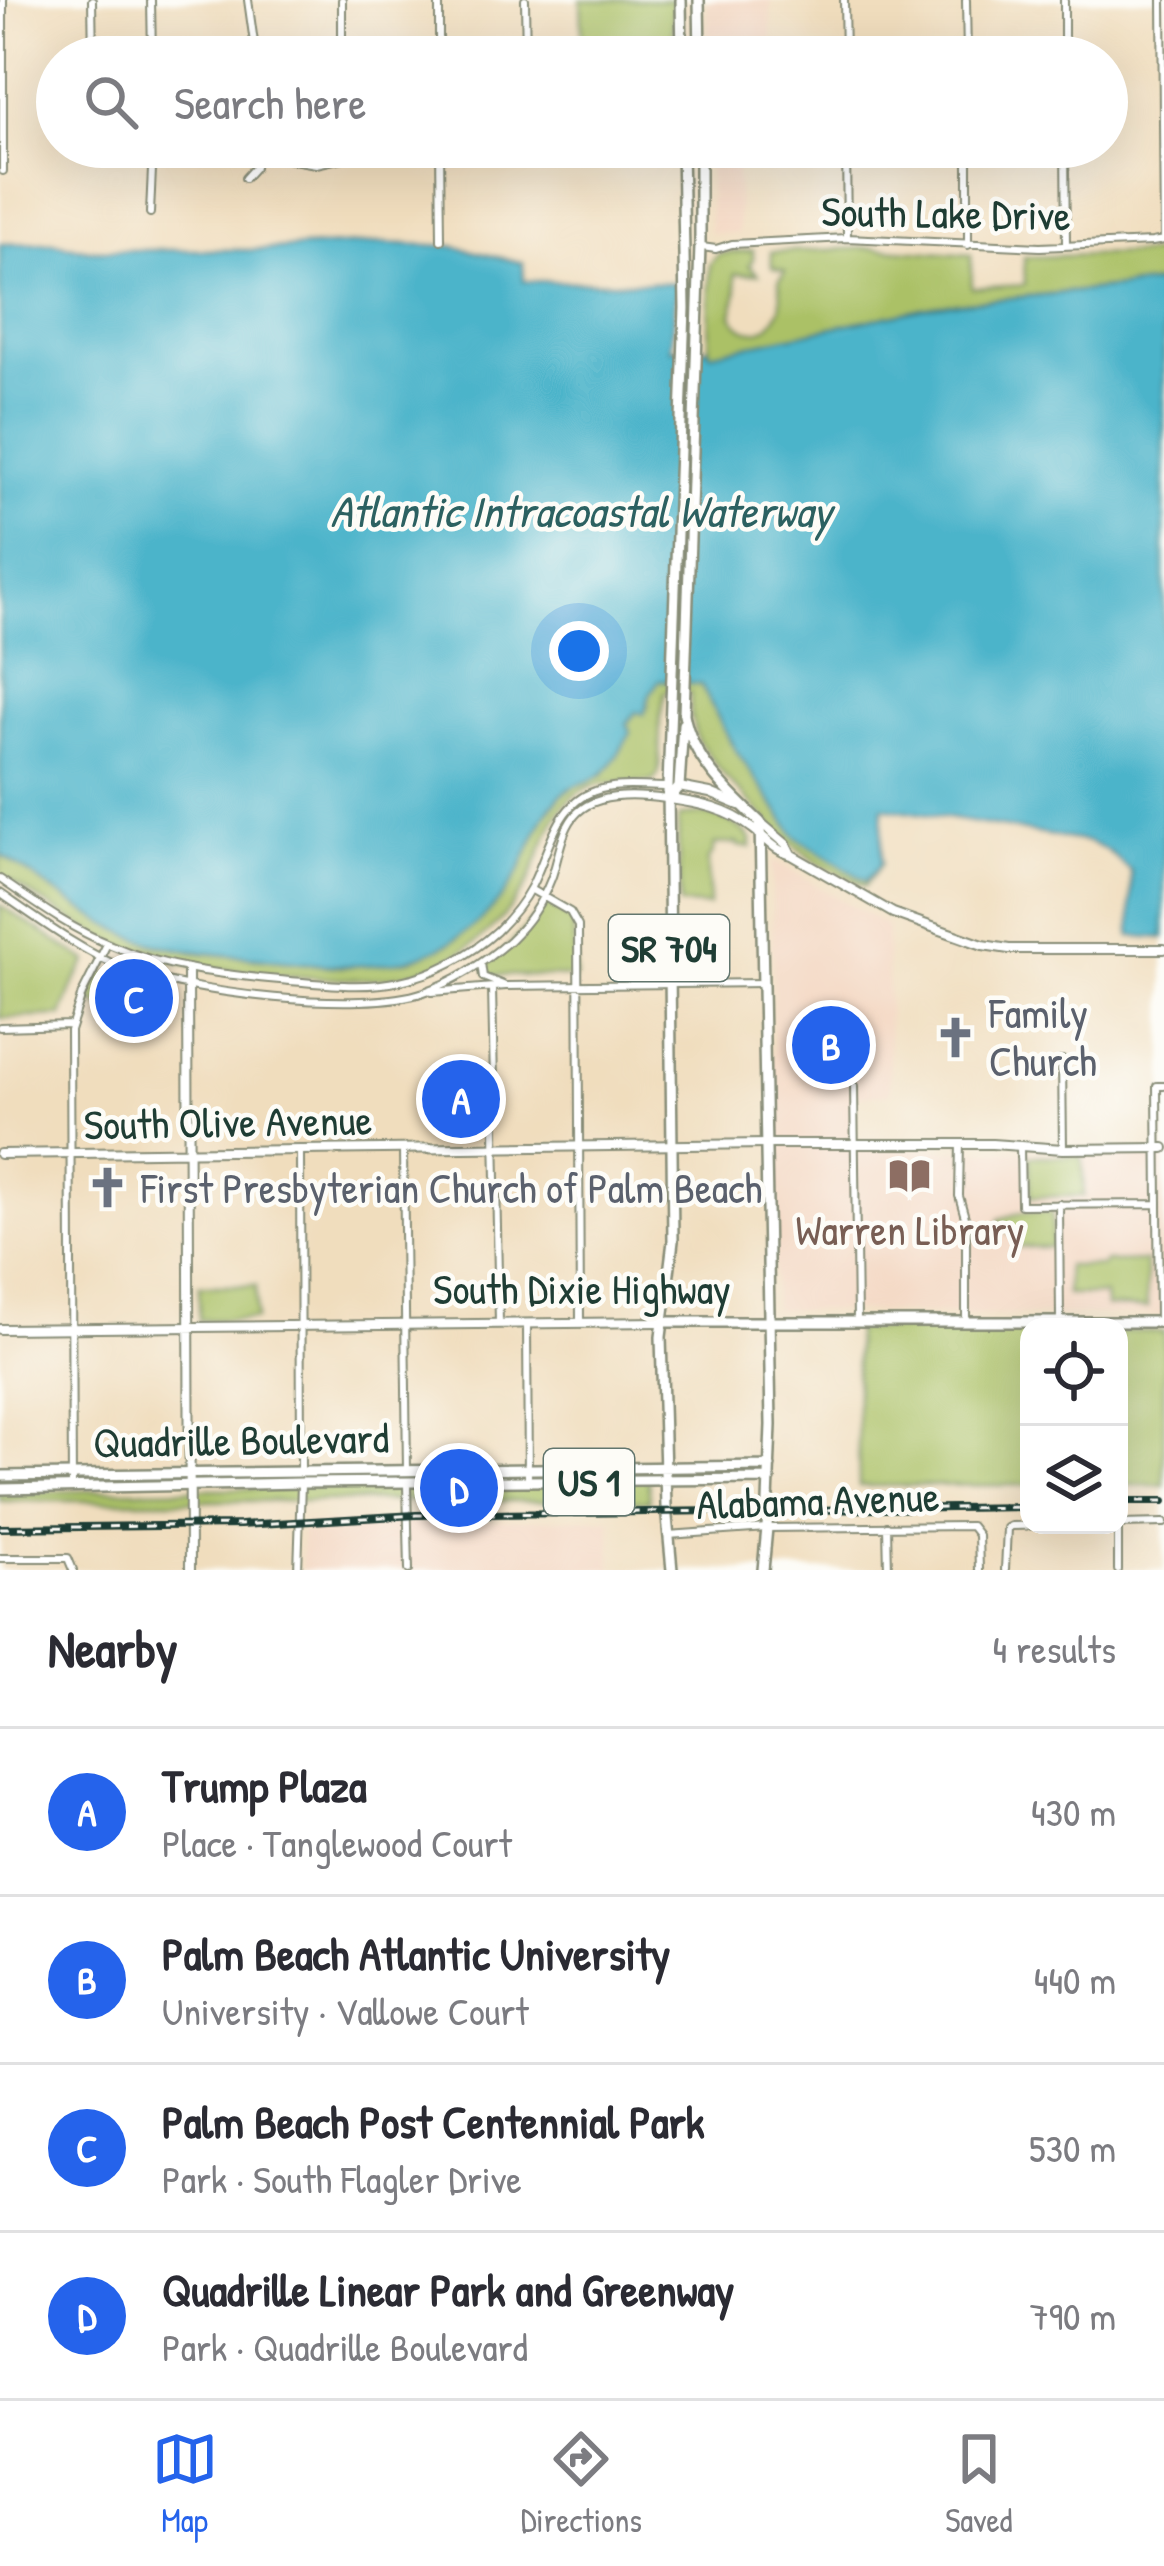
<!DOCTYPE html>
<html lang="en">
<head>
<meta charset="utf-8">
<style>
  :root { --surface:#fff; --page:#f7f7f7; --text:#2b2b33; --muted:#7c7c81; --line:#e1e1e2; --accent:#2563eb }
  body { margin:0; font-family:"Patrick Hand",sans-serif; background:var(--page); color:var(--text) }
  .controls { position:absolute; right:36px; bottom:36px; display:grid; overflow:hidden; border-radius:24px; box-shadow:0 12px 48px #0002 }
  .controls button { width:108px; height:108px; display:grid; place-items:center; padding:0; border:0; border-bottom:3px solid var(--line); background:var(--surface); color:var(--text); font:60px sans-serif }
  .you { position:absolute; left:579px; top:651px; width:42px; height:42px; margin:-30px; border:9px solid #fff; border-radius:50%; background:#1a73e8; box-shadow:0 0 0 18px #1a73e833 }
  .badge { display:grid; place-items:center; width:78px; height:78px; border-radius:50%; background:var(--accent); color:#fff; font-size:39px; font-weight:700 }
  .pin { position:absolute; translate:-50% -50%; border:6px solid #fff; box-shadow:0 3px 12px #0006 }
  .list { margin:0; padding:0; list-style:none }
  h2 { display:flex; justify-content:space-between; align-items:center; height:156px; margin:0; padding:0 48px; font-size:51px }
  h2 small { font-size:39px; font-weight:400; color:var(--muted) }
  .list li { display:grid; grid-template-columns:78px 1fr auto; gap:36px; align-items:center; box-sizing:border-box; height:168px; padding:0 48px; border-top:3px solid var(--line) }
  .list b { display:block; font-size:45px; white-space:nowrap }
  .list p { margin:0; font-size:39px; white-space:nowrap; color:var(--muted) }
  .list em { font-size:39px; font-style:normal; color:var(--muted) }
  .icon { flex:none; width:66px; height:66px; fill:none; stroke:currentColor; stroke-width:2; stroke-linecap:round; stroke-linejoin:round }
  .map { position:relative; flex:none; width:1164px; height:1570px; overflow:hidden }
  .search { position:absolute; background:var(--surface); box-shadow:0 12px 48px #0002; left:36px; right:36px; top:36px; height:132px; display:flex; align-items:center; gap:30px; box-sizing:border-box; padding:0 42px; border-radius:66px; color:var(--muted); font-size:45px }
  .sheet { height:828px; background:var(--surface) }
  nav { display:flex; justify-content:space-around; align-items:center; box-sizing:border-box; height:168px; border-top:3px solid var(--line); background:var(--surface); font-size:33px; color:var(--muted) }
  nav a { display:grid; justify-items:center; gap:6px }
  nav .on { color:var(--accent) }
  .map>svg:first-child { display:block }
  .built { fill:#f3d4be }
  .green { fill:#abc166; stroke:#657f4d; stroke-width:3 }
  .water { fill:#4cb4ca; stroke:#36787f; stroke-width:3 }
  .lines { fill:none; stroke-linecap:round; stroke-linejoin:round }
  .street-casing { stroke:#888d78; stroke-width:10 }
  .secondary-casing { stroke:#888d78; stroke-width:12 }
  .primary-casing { stroke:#888d78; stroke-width:14 }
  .street { stroke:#fff; stroke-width:6 }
  .secondary { stroke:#fff; stroke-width:8 }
  .primary { stroke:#fff; stroke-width:9 }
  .rail-casing { stroke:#1f3d34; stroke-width:8 }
  .rail { stroke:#fdfcf7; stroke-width:3; stroke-dasharray:9; stroke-linecap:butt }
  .labels { text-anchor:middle; stroke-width:9; stroke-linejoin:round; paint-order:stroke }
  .shield { fill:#fdfcf7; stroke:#62766e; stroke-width:3 }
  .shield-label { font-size:39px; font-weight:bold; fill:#1f3d34 }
  .street-label { font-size:42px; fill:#1f3d34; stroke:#fdfcf7 }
  .worship-label { font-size:42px; fill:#5b616d; stroke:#fdfcf7; text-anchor:start }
  .education-label { font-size:42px; fill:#785e54; stroke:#fdfcf7 }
  .water-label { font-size:45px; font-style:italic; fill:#2c6161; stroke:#fdfcf7 }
</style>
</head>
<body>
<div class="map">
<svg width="1164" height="1570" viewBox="0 0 1164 1570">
  <rect width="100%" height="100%" fill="#fdfcf7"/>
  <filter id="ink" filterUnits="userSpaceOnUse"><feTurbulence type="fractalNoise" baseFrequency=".00833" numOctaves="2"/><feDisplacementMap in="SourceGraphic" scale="24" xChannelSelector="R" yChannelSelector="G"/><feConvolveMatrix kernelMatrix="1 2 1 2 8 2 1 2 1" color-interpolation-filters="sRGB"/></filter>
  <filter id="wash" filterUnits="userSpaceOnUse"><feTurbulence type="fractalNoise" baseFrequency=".004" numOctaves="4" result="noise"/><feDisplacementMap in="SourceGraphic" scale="48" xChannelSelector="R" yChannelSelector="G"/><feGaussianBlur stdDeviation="2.7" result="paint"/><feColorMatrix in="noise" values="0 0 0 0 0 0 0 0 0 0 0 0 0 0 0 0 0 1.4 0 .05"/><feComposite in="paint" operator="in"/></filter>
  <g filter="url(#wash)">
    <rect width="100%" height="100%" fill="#f0ddbd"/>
    <path class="built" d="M708,0H771V57H708Z
      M709,147H772V168L737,169L739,234L710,233Z
      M775,861L887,926L890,1094L852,1096L853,1139L860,1149L1164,1153V1315H970L774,1309L772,864Z
      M611,1518L612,1570H302L301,1525Z"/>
    <path class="green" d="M581,0H673V57H583Z
      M870,248L971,255L972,288L1025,285L1024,257L1163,253L1161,283L938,305L709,354L710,264L719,254L753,250V259L749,265L758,274H735L737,292L732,315C747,343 777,331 781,302C781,296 780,287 779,281L785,271L772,267L771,252Z
      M658,679L701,685L733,746L796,837L845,868L881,864L865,886L819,864L788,841L727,779L697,739L691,717L690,693L676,690L665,692L660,721L659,772L655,780C635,786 612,779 592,786C552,800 544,849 528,882C518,901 503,918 488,932C423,990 350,981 271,974C228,970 185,967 144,954C91,937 46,904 0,874V854L112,926L140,939L193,952L341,967L411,960L448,944L480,921L521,868L538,825L561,795L580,783L603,775L630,733L620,724L634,705L647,709L650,694Z
      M693,814C716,814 736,821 751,839V848L738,846L737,843L715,844L712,855L708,859L709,906L680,905L678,821L680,817Z
      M548,903L573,921L576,977L489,975L486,965L507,948Z
      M0,905L87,961L73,986L62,1016L0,1018Z
      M102,973H110L179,995L177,1021L118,1012L87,1001Z
      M1029,1156H1082L1084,1196L1031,1197Z
      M1023,1212H1052V1247H1016V1239L998,1223L999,1219Z
      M1146,1261L1147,1308L1106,1307L1105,1295H1067L1066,1266H1103L1104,1262Z
      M199,1286H256V1319L199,1320Z
      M855,1329L1029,1330V1485L859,1486Z
      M1119,1331L1164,1332V1485H1119Z
      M648,1473L649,1501H0V1492L539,1484L550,1474Z"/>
    <path class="water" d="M53,243L89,250H252L380,243L451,246L523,263L524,281L677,283L671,349L708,348L710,353L938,305L1164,283V938L1131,936V871L1108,851L1088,842L883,807L881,864L866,881L796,837L733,746L701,685L659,680L650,694L644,714L636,712L627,723L631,733C622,746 612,769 599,776C585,784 570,785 559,797C539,818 533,844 520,869C510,888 497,905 482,919C415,980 339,967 257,958C218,954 178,952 140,939C94,923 42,881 0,854V244Z"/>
  </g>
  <g filter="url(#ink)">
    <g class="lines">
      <defs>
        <path id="street" d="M3,0V171
          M92,0L93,57
          M151,0L152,57
          M248,0L256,57
          M342,0V57
          M439,0V57
          M525,0L526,57
          M844,0L845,57
          M966,0L967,57
          M1064,0V57
          M1162,0L1164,240
          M440,147L441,240
          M527,147V156
          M846,147L847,238
          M968,147V245
          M1065,147L1066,245
          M265,159H287L316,164L343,158V147
          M245,178L255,167L257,147
          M150,213L153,147
          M702,247L716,249L732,244L847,238L1040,247L1152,242L1164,240
          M0,879C35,903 71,929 111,945C168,970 228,975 290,981C327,984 364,989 400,981C435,974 471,955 497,931C510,918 522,904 531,887C548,855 555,804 595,791C616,783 645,787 668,787
          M530,889L570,912L578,926L580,1322
          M0,893C39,920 81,951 125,969C187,993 362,1014 424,992C456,981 485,962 510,940C528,923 542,902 551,879C559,858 561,828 578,812C599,792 639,795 666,799
          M481,963L483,977L503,985
          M492,988L499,1323
          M432,992L506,986L764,983
          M0,1027L71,1025
          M1062,1060L1063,1149
          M854,1086L857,1321
          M960,1143L959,1196L966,1221V1322
          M1020,1146L1021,1205L1158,1204
          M403,1150L407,1470
          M300,1151L301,1471
          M1059,1204L1060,1321
          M1159,1322L1157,1086H1164
          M527,1324L528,1482
          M407,1484L409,1570
          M72,1488L70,1031L82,994L107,944
          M1119,1524L1164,1523
          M1118,1525V1570
          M887,1526L888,1570
          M668,1535L767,1528L971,1526L978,1535L979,1570
          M0,1558H68L73,1570
          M298,1570L301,1484
          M1005,1570L1007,1528L1011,1526L1056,1525"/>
        <path id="secondary" d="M679,787L710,793L739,805
          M670,799C699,803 728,809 752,828C766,838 775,851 792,855L893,913L983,945L1009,949H1164
          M760,822L786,844L791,854
          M188,969L190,1570
          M0,1154L766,1144H992L1063,1149L1164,1148
          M0,1329L662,1322"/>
        <path id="primary" d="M681,0L682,57
          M699,0L700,57
          M700,147V246L684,714C692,759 728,792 760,822L771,1425L767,1528L763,1570
          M670,799L679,787L683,724
          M662,1322H1164
          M0,1476L770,1466
          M0,1489L301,1483L770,1479
          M672,1570L666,1506L661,1337L673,1241L668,787L685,308L682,147"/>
      </defs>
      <use href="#street" class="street-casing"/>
      <use href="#secondary" class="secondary-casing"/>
      <use href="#primary" class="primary-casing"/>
      <use href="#street" class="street"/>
      <use href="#secondary" class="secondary"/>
      <use href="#primary" class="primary"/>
      <defs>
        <path id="rail" d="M1119,1501H1164
          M0,1528L240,1525L416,1515L1029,1507"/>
      </defs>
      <use href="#rail" class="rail-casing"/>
      <use href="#rail" class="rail"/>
    </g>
  </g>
  <defs>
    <symbol id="church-bare" viewBox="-9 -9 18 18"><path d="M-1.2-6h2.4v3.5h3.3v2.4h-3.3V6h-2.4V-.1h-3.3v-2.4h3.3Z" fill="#6b7280" stroke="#fdfcf7" stroke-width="2.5" paint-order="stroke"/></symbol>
    <symbol id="library-bare" viewBox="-9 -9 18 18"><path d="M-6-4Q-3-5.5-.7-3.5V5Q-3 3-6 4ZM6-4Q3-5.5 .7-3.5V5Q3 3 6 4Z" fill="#8d6e63" stroke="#fdfcf7" stroke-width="2.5" paint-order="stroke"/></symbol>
  </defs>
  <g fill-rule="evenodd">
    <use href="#church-bare" x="926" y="1008" width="59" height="59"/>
    <use href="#library-bare" x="880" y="1146" width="59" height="59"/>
    <use href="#church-bare" x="78" y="1158" width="59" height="59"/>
  </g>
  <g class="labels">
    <g class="shield">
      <rect x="609" y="915" width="120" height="66" rx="9"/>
      <rect x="544" y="1449" width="90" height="66" rx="9"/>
    </g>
    <g class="shield-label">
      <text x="669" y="962">SR 704</text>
      <text x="589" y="1496">US 1</text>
    </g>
    <g class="street-label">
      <text transform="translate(946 213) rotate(1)" y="15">South Lake Drive</text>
      <text transform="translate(228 1122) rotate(-1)" y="15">South Olive Avenue</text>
      <text x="582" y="1304">South Dixie Highway</text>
      <text transform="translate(241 1440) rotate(-1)" y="15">Quadrille Boulevard</text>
      <text transform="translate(818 1500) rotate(-2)" y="15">Alabama Avenue</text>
    </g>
    <g class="worship-label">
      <text x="989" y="1028">Family<tspan x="989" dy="48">Church</tspan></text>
      <text x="141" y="1203">First Presbyterian Church of Palm Beach</text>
    </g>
    <g class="education-label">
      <text x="910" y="1245">Warren Library</text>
    </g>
    <g class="water-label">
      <text x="581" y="527">Atlantic Intracoastal Waterway</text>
    </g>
  </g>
</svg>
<div class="controls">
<button><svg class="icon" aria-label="locate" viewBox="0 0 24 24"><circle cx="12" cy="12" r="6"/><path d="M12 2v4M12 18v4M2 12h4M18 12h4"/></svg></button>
<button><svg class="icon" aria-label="layers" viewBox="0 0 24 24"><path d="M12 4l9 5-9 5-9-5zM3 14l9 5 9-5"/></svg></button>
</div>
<div class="you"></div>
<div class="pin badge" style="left:461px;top:1099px">A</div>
<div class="pin badge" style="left:831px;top:1045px">B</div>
<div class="pin badge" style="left:134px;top:998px">C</div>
<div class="pin badge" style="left:459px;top:1488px">D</div>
<div class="search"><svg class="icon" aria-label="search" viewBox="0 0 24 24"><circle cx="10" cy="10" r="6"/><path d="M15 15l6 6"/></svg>Search here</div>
</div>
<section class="sheet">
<h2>Nearby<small>4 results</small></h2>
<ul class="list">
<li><span class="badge">A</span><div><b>Trump Plaza</b><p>Place · Tanglewood Court</p></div><em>430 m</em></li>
<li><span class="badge">B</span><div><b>Palm Beach Atlantic University</b><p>University · Vallowe Court</p></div><em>440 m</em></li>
<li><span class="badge">C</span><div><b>Palm Beach Post Centennial Park</b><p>Park · South Flagler Drive</p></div><em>530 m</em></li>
<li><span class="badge">D</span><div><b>Quadrille Linear Park and Greenway</b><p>Park · Quadrille Boulevard</p></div><em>790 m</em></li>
</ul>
</section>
<nav>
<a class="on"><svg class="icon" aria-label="map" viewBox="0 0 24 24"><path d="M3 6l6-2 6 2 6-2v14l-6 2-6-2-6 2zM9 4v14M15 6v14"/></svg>Map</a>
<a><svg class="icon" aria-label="directions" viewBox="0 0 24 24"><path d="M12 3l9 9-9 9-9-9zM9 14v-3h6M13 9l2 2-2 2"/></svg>Directions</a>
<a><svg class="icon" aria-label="saved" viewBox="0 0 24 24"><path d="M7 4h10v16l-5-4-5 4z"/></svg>Saved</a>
</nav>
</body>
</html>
